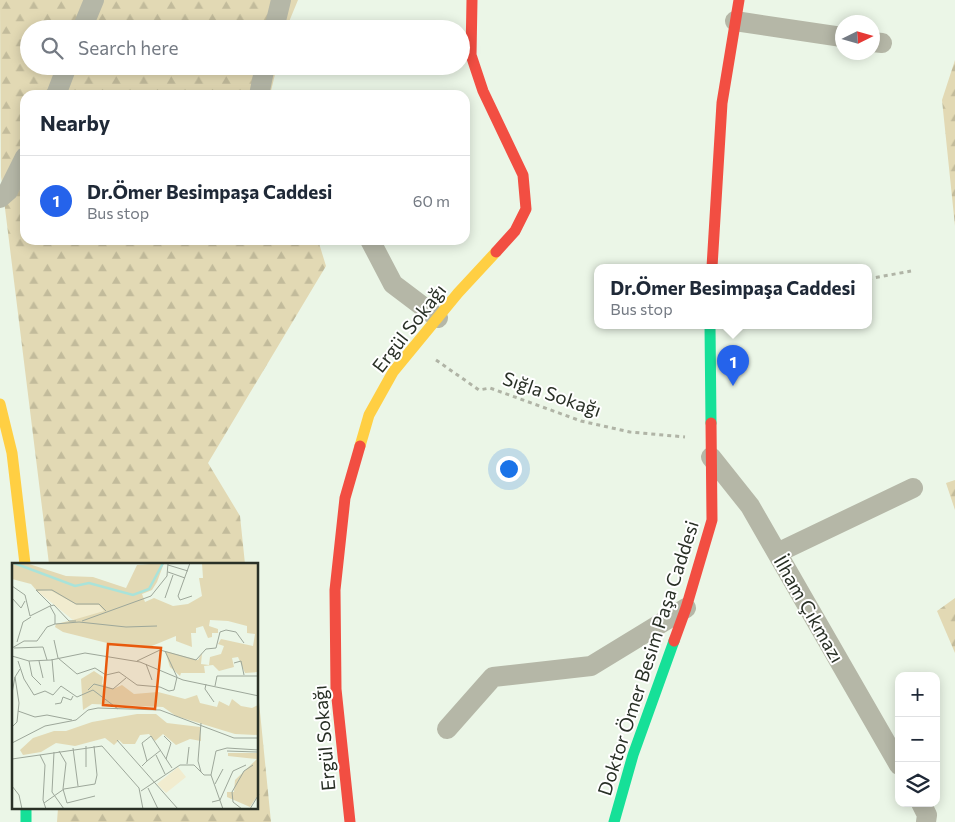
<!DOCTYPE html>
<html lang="en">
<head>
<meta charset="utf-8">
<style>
  :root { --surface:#fff; --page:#f2f2f3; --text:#1f2937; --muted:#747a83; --line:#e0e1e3; --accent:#2563eb }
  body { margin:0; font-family:Commissioner,sans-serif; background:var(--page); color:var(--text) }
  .controls { position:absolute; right:15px; bottom:15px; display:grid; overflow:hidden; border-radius:10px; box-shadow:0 2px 12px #0003 }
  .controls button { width:45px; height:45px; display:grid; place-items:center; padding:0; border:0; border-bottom:1px solid var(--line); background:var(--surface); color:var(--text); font:25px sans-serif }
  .compass { position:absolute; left:835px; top:15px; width:45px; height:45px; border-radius:50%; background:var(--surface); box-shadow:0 2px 12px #0003; rotate:85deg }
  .you { position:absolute; left:508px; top:468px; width:18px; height:18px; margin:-12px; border:4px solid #fff; border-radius:50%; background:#1a73e8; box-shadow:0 0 0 8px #1a73e833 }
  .badge { display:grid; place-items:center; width:32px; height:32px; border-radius:50%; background:var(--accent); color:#fff; font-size:16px; font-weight:700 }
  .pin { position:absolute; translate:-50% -41px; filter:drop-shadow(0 1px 2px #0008) }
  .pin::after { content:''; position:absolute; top:26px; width:18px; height:15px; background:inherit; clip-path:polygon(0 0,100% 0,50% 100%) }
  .popup { position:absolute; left:594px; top:264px; width:278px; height:65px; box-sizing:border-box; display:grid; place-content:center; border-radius:10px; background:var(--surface); filter:drop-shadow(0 1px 4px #0005); font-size:16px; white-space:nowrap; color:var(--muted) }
  .popup b { font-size:19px; color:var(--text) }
  .popup::after { content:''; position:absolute; left:50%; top:100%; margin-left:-10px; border:10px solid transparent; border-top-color:var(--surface) }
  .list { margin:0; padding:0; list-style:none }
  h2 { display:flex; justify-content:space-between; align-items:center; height:65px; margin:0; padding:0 20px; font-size:21px }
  h2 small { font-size:16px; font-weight:400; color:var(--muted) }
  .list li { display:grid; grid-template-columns:32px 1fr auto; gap:15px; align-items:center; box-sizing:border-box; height:90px; padding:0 20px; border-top:1px solid var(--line) }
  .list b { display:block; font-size:19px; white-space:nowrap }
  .list p { margin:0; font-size:16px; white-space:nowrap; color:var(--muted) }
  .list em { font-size:16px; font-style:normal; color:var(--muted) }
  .icon { flex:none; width:28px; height:28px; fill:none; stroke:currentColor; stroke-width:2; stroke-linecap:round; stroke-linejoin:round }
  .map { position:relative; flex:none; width:955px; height:822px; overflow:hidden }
  .search { position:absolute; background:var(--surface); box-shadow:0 2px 12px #0003; left:20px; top:20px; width:450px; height:55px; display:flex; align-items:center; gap:12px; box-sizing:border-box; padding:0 18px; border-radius:28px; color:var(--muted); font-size:19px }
  .panel { position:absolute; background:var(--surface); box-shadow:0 2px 12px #0003; left:20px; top:90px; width:450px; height:155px; border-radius:15px }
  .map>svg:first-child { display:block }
  .forest { fill:url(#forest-firs) }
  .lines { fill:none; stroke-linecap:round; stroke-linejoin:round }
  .path { stroke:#b0b4a6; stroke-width:3; stroke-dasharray:4 4; stroke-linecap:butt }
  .street { stroke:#b5b7a7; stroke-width:20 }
  .fast { stroke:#16e098; stroke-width:11 }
  .slow { stroke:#ffcf43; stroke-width:11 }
  .jam { stroke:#f24e42; stroke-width:11 }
  .labels { text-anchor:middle; stroke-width:4; stroke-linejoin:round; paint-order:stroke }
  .street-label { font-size:19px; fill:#293026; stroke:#fff }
  .inset-river { fill:none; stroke:#a9e3da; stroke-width:2.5 }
  .inset-road { fill:none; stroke:#9da79a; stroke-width:1 }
  .view { fill:#e8590c; fill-opacity:0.15; stroke:#e8590c; stroke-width:2.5 }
  .inset-edge { fill:none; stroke:#293026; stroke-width:2.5 }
</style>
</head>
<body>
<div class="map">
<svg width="955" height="822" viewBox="0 0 955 822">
  <defs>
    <pattern id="forest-firs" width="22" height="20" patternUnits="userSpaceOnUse" patternTransform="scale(1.25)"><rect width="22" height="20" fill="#e2d9b4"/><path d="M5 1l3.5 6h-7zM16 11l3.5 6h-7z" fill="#c2bb9b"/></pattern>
  </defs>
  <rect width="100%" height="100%" fill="#ebf6e7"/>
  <path class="forest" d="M0,0H298L286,29H29V66H277L270,95H25V240H318L326,266L208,463L240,516L245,564H49L1,176Z
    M955,60V226L942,100Z
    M955,480V510L946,483Z
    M955,598V653L937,611Z
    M258,692L271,822H57L58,808H258Z"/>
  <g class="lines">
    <path class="path" d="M868,279L911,271
      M436,360L479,390L490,388L581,421L630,432L685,437"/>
    <path class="street" d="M735,21L842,37
      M82,29L94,0
      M274,29L281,0
      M872,42L882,43
      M56,95L67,66
      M259,95L265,66
      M0,198L8,191L25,157
      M370,240L393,284L438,318
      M711,457L750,506L899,765
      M777,553L913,488
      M447,729L493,677L591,666L686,608
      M921,803L927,815L926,822"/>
    <path class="fast" d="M710,325L711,423
      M26,808V822
      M614,822L633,755L674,641"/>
    <path class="slow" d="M0,404L12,453L25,564
      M360,446L369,415L393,372L458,293L496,252"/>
    <path class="jam" d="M472,0L471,55L483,91L523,175L526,209L515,231L496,252
      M712,267L722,103L739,0
      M674,641L686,608L712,520L711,423
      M350,822L336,689L335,590L345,498L360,446"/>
  </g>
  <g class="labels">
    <g class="street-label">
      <text transform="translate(409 328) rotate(-52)" y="7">Ergül Sokağı</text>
      <text transform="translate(552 394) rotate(19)" y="7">Sığla Sokağı</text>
      <text transform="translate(809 609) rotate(60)" y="7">İlham Çıkmazı</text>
      <text transform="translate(648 658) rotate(-72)" y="7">Doktor Ömer Besim Paşa Caddesi</text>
      <text transform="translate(324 738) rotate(-95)" y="7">Ergül Sokağı</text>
    </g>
  </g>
  <g transform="translate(12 563)">
    <rect width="246" height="246" fill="#ebf6e7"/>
    <path d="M0,0H14L54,13L81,14L114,25L125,2L152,0L145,19L140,27L130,31L133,39L142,35L161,43L176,41L190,33L187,15H191L190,0H246V109L233,110L226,94L220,95L222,104L207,108L201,102L192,103L193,110H169L168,113L158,104L153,88L186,97L190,90L189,101L197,102L198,94L209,91L212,83L206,81L209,76L241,83L243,71L235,70V63L216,58L198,57L197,63L206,66V70H200V74L196,75L191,63L184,65V70H179L180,84L164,78V73L135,85L126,82H103L51,69L43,64L44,61L61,57L87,42H65L25,28L19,21L0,16ZM82,108L91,114L90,121L94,123L101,126L110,122L122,131L146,129L173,136L185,132L188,140L205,144L207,138L217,143L220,136L229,143L240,145L246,142V172L223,171L164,153L151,144L80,141L71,147L69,116ZM125,151H144L155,160L188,164L189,178L178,176L164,182L151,171L143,178L137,171L128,172L123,181H111L107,177L102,182L93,175L63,183L44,180L29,189L11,192L8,187L21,175L42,168H54L80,159ZM216,190H246V232L238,244L215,234V229H222L223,217L245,196L216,193Z" fill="#e2d9b4"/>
    <path d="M38,27L65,42H87L92,48L61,57L25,28Z" fill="#f1eccf"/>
    <path d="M166,204L174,214L154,230L145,221Z" fill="#f1eccf"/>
    <path class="inset-river" d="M2,0L63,23L77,20L121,32L137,26L151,0"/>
    <path class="inset-road" d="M78,0H94M178,0L166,33L168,37L180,33M156,2L176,8M156,9L173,15M0,23L13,32L18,53L38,43M0,35L9,45L13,38M153,35L161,12M39,42L24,27H40L64,41H87L94,48M38,43L42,42L57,58H64M38,43L43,52V61M70,58L139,33L155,13L156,0M42,77L46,95L65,111L83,105L94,112L107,109L125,122L148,124L157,128L162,127L165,114M5,79L11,59L19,54M0,85L12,78H25L35,64L43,61L67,59L114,64L145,63M2,85L31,84L35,97M153,88L165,114M0,93L17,98L39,97L73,90L128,99L171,117L247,133M40,96L42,119M6,98L12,116L22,132L33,128L41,132L49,123L65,134L81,127L106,146M17,98L20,113L29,122M27,98L31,115M125,98L148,87L184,97L194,86L204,85L208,69L214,67L224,69L232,80M222,100L229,98L232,112M134,101L140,117M194,121L193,126L202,139M203,123L205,113H247M76,127L82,121L101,126L114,115M0,130L3,114M43,141L49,140L51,134L59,137L61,133M6,148L23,154L35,152L60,157M0,164L5,159L7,140L3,114L8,106M152,173L159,180L154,196M105,177L166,246M0,180L33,163L64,157L76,147L86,145L148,147L222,175H247M61,185L66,223M47,188L54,200L51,226L55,240L83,233M215,188L245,189M42,189L40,229L52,246M28,192L33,202L31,237L34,246M144,192L153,211M0,196L90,183L127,225L131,246M135,198L149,187M175,201L177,184M130,203L135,198L130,180L139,173L160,205M74,204V183M189,209L186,198L189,160M203,221L211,206M0,223L7,232L10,246M136,225L146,246M129,228L168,202H182L192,212H199M200,239L208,237L221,208L234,202M32,240L52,226L83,221L85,212L82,183M211,246L199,212L204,188L215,185L247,187M230,246L221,239L220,229L232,208L241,202M238,246L247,231"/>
    <path class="view" d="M96,81L149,85L143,146L91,142Z"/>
    <rect width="246" height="246" class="inset-edge"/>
  </g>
</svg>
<div class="controls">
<button>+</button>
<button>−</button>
<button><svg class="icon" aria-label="layers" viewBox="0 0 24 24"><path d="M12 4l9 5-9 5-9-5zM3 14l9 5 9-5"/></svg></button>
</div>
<svg class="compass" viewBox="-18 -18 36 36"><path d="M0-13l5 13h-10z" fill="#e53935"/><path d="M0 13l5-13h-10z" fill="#747a83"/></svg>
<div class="you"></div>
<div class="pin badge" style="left:733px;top:386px">1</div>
<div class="popup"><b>Dr.Ömer Besimpaşa Caddesi</b>Bus stop</div>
<div class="search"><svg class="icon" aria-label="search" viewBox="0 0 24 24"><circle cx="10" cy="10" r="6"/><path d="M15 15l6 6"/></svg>Search here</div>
<section class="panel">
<h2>Nearby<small></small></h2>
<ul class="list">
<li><span class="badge">1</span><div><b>Dr.Ömer Besimpaşa Caddesi</b><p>Bus stop</p></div><em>60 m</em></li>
</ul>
</section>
</div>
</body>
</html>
